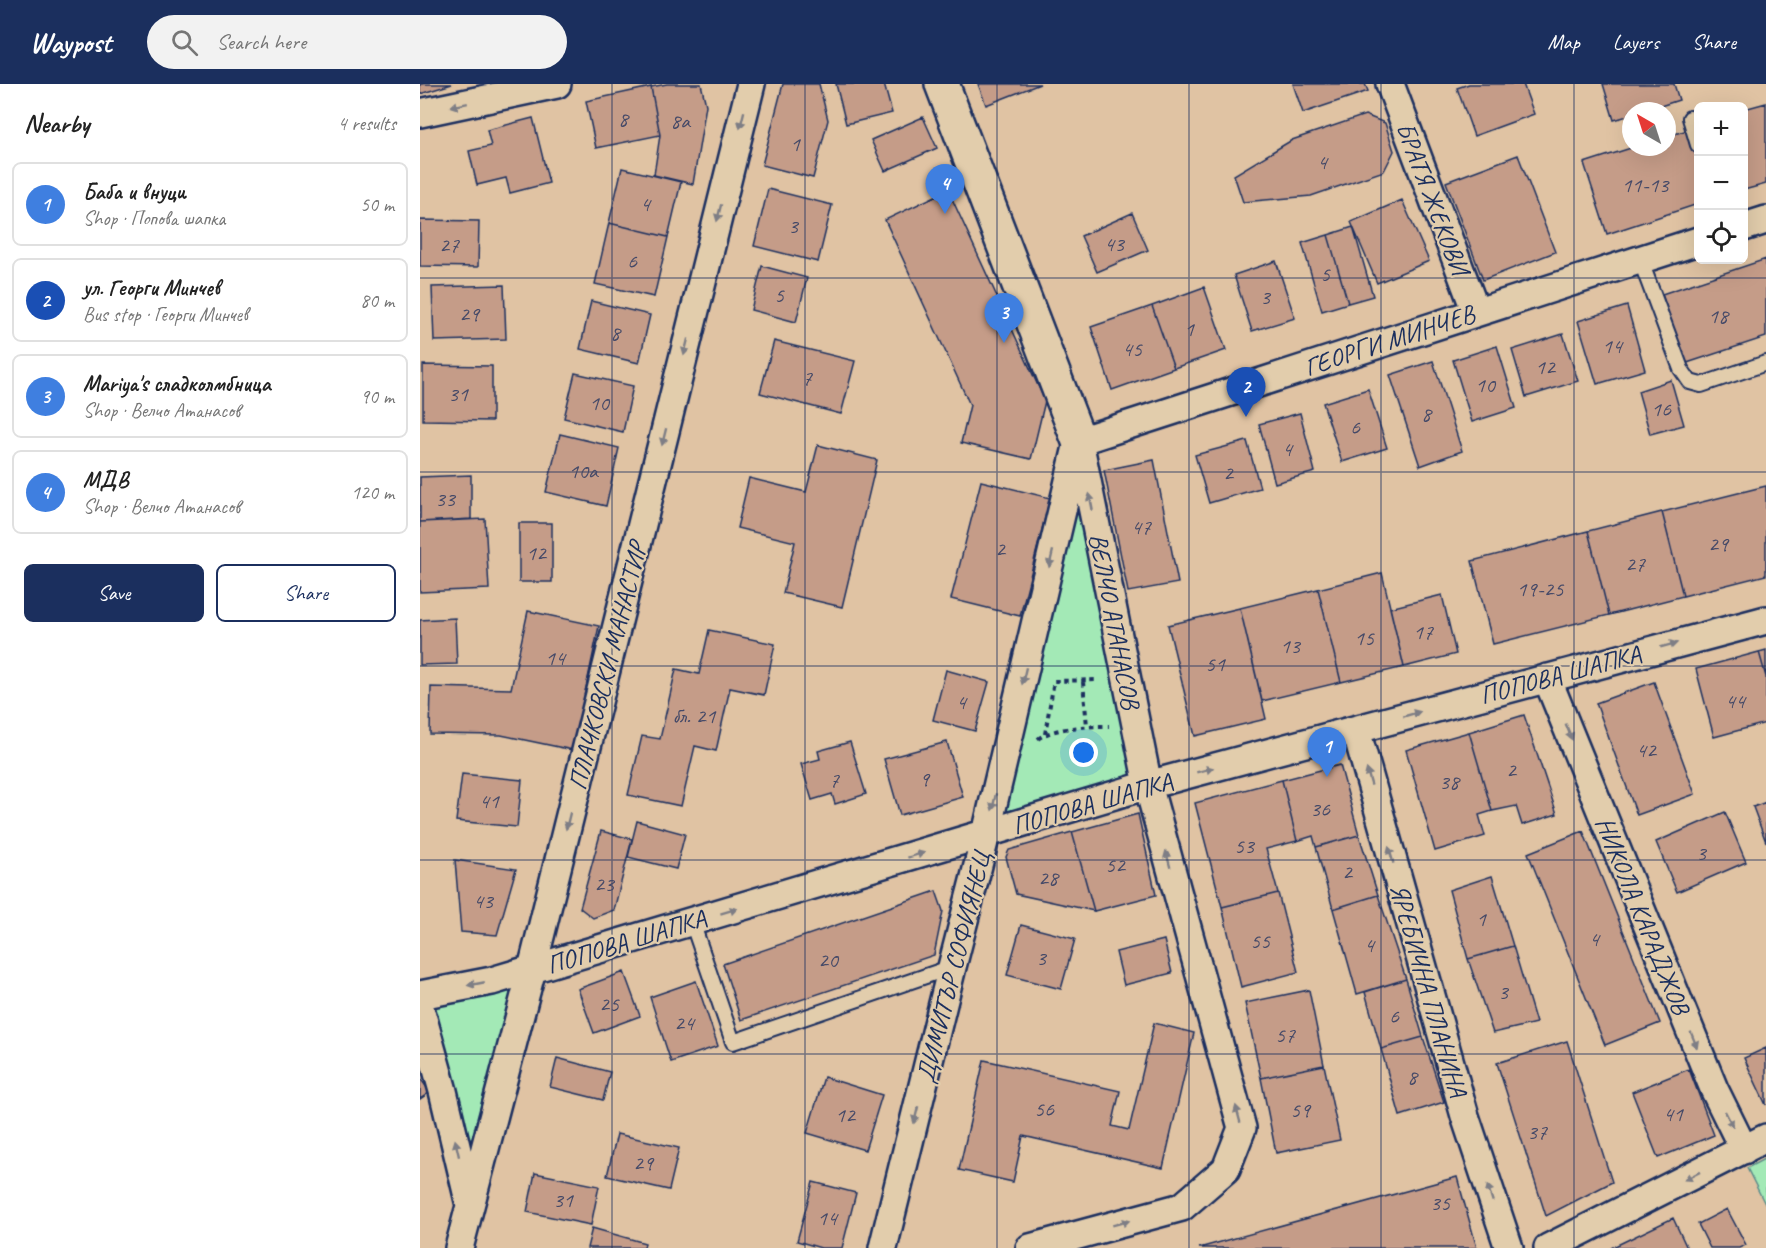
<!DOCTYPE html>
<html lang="en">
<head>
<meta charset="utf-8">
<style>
  :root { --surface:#fff; --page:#f2f2f2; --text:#222; --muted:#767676; --line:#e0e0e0; --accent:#1b2f5e }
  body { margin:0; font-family:Caveat,sans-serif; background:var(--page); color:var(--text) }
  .controls { position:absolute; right:18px; top:18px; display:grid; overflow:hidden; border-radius:9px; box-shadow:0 6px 24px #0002 }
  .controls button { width:54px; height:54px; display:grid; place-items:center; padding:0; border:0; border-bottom:2px solid var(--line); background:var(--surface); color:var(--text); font:30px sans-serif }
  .compass { position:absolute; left:1202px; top:18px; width:54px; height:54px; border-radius:50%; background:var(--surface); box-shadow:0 6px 24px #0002; rotate:321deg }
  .you { position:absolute; left:664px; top:669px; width:21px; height:21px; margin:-15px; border:4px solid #fff; border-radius:50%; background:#1a73e8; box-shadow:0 0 0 9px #1a73e833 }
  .badge { display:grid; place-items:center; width:39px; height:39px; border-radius:50%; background:var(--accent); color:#fff; font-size:20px; font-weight:700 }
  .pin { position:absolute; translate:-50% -50px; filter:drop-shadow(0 2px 3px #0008) }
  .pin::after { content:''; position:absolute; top:32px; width:21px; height:18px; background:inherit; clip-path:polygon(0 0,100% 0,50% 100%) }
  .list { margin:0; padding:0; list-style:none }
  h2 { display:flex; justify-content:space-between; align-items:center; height:78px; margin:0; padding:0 24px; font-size:26px }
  h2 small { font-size:20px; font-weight:400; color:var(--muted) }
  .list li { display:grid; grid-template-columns:39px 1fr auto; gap:18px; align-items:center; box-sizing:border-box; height:84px; margin:0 12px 12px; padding:0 12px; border:2px solid var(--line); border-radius:9px }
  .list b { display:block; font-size:22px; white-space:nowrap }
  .list p { margin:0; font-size:20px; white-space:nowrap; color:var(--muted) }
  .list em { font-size:20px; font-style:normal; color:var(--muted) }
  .actions { display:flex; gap:12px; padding:18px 24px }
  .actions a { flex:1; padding:14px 0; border:2px solid var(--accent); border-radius:9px; text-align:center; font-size:21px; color:var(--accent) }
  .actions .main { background:var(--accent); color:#fff }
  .icon { flex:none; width:33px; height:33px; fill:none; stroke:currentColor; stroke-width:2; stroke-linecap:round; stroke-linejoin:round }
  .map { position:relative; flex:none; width:1346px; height:1164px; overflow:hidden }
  header { display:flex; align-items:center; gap:36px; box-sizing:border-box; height:84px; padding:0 30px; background:var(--accent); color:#fff }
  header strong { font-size:28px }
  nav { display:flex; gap:33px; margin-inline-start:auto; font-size:21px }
  .search { width:420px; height:54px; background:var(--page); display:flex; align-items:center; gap:15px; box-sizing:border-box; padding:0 21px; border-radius:33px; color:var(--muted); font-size:22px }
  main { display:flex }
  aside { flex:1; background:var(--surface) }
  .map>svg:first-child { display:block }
  .green { fill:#a3e9b6; stroke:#5f8c8a; stroke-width:1.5 }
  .building { fill:#c59c88; stroke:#1b2f5e; stroke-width:1.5 }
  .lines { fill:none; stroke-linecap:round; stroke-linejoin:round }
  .lane-casing { stroke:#1b2f5e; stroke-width:18 }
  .street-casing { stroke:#1b2f5e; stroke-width:32 }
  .secondary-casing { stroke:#1b2f5e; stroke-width:38 }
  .path { stroke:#1b2f5e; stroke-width:4; stroke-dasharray:4.5 4.5; stroke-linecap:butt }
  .lane { stroke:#e2cdac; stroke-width:14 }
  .street { stroke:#e2cdac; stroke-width:27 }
  .secondary { stroke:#e2cdac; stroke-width:33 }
  .oneway { fill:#7e7e85 }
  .grid { fill:none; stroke:#1b2f5e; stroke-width:1.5; stroke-opacity:0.55 }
  .labels { text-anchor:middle; stroke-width:4.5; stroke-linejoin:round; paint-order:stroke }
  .number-label { font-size:22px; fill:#464a68 }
  .street-label { font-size:26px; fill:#1b2f5e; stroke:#e2cdac }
</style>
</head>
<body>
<header>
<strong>Waypost</strong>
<div class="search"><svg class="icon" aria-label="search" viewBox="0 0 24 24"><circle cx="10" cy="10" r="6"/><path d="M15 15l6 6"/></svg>Search here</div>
<nav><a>Map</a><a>Layers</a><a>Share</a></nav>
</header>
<main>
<aside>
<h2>Nearby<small>4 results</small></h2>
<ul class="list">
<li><span class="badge" style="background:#3f7fe0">1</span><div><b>Баба и внуци</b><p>Shop · Попова шапка</p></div><em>50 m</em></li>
<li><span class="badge" style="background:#1a4fb4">2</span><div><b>ул. Георги Минчев</b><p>Bus stop · Георги Минчев</p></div><em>80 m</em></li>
<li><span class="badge" style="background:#3f7fe0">3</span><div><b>Mariya's сладколмбница</b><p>Shop · Велчо Атанасов</p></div><em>90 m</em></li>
<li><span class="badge" style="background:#3f7fe0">4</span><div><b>МДВ</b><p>Shop · Велчо Атанасов</p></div><em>120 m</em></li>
</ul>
<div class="actions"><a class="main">Save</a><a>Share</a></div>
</aside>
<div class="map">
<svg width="1346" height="1164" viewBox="0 0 1346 1164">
  <rect width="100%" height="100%" fill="#e0c3a3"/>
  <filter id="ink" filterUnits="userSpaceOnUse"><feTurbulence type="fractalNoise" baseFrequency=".0167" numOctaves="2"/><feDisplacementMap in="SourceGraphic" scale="12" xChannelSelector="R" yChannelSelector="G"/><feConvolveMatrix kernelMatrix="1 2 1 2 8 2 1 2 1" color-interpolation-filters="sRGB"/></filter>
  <g filter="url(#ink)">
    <path class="green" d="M659,357L728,701L566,750Z
      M112,885L50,1121L3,915Z
      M1346,1074V1122L1327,1084Z"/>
    <path class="building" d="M0,0H32L0,10Z
      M247,0H281L286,21L273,100L234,91L240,51L231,3Z
      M363,0H399L408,36L393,94L342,81Z
      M416,0H464L472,29L426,40Z
      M558,0H620L566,21Z
      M873,0H945L948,7L883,29Z
      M1049,0H1103L1114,30L1054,52L1037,4Z
      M1183,0H1254L1259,16L1225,27H1211V31L1194,36Z
      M231,3L240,51L176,64L166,17Z
      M1346,19V100L1324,106V25Z
      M945,31L965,39L974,67L964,87L891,112L823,118L814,91L872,56Z
      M503,33L517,64L465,87L451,56Z
      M113,34L129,99L90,109L86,94L57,101L49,67L71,62L67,46Z
      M1268,46L1278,78V120L1187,150L1164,79L1214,63H1247V52Z
      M1098,71L1135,168L1063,196L1026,98Z
      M202,84L261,98L248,153L189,139Z
      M348,105L412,121L398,178L334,162Z
      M528,106L625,317L611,375L541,359L550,321L465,136Z
      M982,116L1009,177L957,199L931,138Z
      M712,129L728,166L677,188L661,152Z
      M0,136L59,137L58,183L0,182Z
      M189,139L248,153L234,213L175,200Z
      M933,143L953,212L928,219L908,151Z
      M908,151L928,219L902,227L882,159Z
      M1346,175V253L1264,280L1242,210Z
      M856,177L875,234L832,247L814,191Z
      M342,182L387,194L376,238L331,226Z
      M84,201L86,255L14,257L12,203Z
      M784,203L806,266L754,284L732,222Z
      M171,217L230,231L219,279L160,265Z
      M732,222L754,284L692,306L671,243Z
      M1207,222L1225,286L1177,300L1158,237Z
      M1143,250L1158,297L1106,313L1092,266Z
      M354,257L435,277L421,330L340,309Z
      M1077,262L1096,324L1052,338L1033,276Z
      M1013,277L1042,367L1000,382L970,291Z
      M3,281L72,282V337L3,336Z
      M155,289L213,302L203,348L144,334Z
      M1251,296L1264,341L1230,350L1218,307Z
      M948,305L967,364L922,378L903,319Z
      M880,329L895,388L855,399L839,340Z
      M140,350L199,364L186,422L126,408Z
      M827,357L840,404L789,419L775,371Z
      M398,361L457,376L422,523L363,509L375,458L317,444L329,394L386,408Z
      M734,376L758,499L708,508L684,386Z
      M51,391V435L0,438V393Z
      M561,397L630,414L600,532L531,515Z
      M1346,402V491L1263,512L1242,428Z
      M1242,428L1263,512L1189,531L1168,447Z
      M65,435L69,505L0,508V438Z
      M99,439H132V498H99Z
      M1168,447L1189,531L1073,560L1052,477Z
      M962,489L984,583L921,598L898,505Z
      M898,505L921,598L842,617L820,524Z
      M1022,511L1036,570L984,583L970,524Z
      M820,524L846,635L775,652L748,541Z
      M108,527L179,542L153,666L81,651L10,650L11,603L91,605Z
      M35,534L37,580L0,581V536Z
      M289,546L355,560L344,611L310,604L296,667L275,662L261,722L208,711L222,652L240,655L256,585L279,590Z
      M1346,566V593L1339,568Z
      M1339,568L1346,593V639L1294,653L1276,585Z
      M526,586L569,598L555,647L513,636Z
      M1234,598L1275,710L1217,731L1176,619Z
      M1104,631L1137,730L1102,741L1096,722L1072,727L1049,648Z
      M1049,648L1072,727L1059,731L1065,752L1015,767L986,666Z
      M430,658L446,710L415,720L412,710L392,716L381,680L400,675L398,667Z
      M527,658L543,713L480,731L464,675Z
      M920,681L939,751L896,763L893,752L877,757L862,696Z
      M42,690L102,696L97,743L36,737Z
      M862,696L877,757L846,765L858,809L802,823L775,719Z
      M1346,718V758L1333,723Z
      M1305,728L1326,778L1257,808L1236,758Z
      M718,730L736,811L674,827L652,748Z
      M217,737L265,750L256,785L208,773Z
      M181,747L212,755L194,826L173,834L160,824Z
      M1163,747L1240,939L1185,961L1108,769Z
      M652,748L674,827L596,810L586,773L589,766Z
      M939,751L958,811L913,825L896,763Z
      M35,776L96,785L77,851L41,848Z
      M1072,792L1093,862L1048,875L1029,806Z
      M516,807L523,827L514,871L321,936L303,880Z
      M858,809L878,888L821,903L802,823Z
      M958,811L986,895L937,910L913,825Z
      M601,841L655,855L641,905L587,891Z
      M744,856L752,889L704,901L696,868Z
      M1093,862L1116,939L1073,949L1048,875Z
      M204,888L220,932L174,949L158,905Z
      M986,895L1003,953L961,965L945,908Z
      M276,897L298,962L251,978L230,913Z
      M889,906L904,981L841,994L825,919Z
      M734,939L774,949L743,1084L603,1052L593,1098L539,1086L564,976L700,1007L692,1042L709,1046Z
      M1003,953L1024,1018L980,1032L961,965Z
      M1147,957L1192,1098L1126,1132L1077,979Z
      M1346,964V1021L1324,974Z
      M137,974L190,988L183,1016L130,1003Z
      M904,981L920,1056L856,1069L841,994Z
      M1269,985L1294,1051L1238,1074L1212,1008Z
      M404,993L462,1011L445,1066L387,1049Z
      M0,994L10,1008L0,1015Z
      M197,1050L259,1064L249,1106L187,1092Z
      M115,1089L179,1102L171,1141L107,1128Z
      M1037,1093L1057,1164H779Z
      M393,1098L436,1109L422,1164H401L377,1157Z
      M1307,1125L1326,1161L1319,1164H1290L1278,1140Z
      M1253,1134L1267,1164H1191Z
      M172,1144L225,1159L224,1164H167Z"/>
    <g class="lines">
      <defs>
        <path id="lane" d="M1270,34L1278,61
          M1220,175L1261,285L1270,298L1281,301L1346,279
          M272,838L313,958L532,883"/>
        <path id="street" d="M970,0L1056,228
          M0,29L137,0
          M1324,143L1346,136
          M659,357L1278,157
          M1127,594L1294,1005L1324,1066
          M936,646L1045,1032L1089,1164
          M0,911L72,897L728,701L1346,536
          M0,924L23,1007L49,1117
          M39,1164L112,885L331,0
          M463,1164L532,883L566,750L656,367
          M610,1164L762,1123L806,1085L822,1044L728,701L659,357
          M1128,1164L1346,1054"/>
        <path id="secondary" d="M522,0L659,357"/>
      </defs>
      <use href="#lane" class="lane-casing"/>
      <use href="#street" class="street-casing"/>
      <use href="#secondary" class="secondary-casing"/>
      <path class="path" d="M663,598L667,642
        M625,650L634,597L679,596
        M618,655C633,643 669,642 689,642"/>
      <use href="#lane" class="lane"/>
      <use href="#street" class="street"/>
      <use href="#secondary" class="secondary"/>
    </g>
    <defs><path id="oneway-solid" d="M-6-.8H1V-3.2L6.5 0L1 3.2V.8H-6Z" transform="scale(1.5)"/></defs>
    <g class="oneway">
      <use href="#oneway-solid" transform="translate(39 21) rotate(168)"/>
      <use href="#oneway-solid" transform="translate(322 36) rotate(104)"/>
      <use href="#oneway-solid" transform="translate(299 129) rotate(104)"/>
      <use href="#oneway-solid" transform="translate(266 263) rotate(104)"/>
      <use href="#oneway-solid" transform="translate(244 353) rotate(104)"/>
      <use href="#oneway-solid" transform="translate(671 418) rotate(-101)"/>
      <use href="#oneway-solid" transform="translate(631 475) rotate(103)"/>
      <use href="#oneway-solid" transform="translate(1249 561) rotate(-15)"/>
      <use href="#oneway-solid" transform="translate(604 592) rotate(103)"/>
      <use href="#oneway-solid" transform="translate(992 630) rotate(-16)"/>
      <use href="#oneway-solid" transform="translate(1149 648) rotate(68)"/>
      <use href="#oneway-solid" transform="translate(785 686) rotate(-15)"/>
      <use href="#oneway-solid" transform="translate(949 693) rotate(-106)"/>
      <use href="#oneway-solid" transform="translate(574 718) rotate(103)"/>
      <use href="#oneway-solid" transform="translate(148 737) rotate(104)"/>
      <use href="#oneway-solid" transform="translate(496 771) rotate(-17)"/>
      <use href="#oneway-solid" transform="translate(971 771) rotate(-106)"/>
      <use href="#oneway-solid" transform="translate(748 775) rotate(-105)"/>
      <use href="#oneway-solid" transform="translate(309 827) rotate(-17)"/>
      <use href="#oneway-solid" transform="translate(56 900) rotate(169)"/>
      <use href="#oneway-solid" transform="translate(1274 956) rotate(68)"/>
      <use href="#oneway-solid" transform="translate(818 1030) rotate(-105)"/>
      <use href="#oneway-solid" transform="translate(496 1031) rotate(104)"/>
      <use href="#oneway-solid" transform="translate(1309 1035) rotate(63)"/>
      <use href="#oneway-solid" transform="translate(37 1064) rotate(-103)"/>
      <use href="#oneway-solid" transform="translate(1272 1092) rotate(153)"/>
      <use href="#oneway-solid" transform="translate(1070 1109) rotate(-108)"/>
      <use href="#oneway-solid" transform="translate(701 1139) rotate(-15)"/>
    </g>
  </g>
  <path class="grid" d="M192,0V1164M385,0V1164M577,0V1164M769,0V1164M961,0V1164M1154,0V1164M0,194H1346M0,388H1346M0,582H1346M0,776H1346M0,970H1346"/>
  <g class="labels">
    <g class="number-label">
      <text x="203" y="42">8</text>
      <text x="260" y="44">8a</text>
      <text x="375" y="67">1</text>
      <text x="902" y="85">4</text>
      <text x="1225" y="108">11-13</text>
      <text x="225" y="127">4</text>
      <text x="373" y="149">3</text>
      <text x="694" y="167">43</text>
      <text x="29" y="168">27</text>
      <text x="212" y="184">6</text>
      <text x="905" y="197">5</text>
      <text x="359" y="218">5</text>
      <text x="845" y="220">3</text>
      <text x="49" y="237">29</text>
      <text x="1298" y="239">18</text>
      <text x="769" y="252">1</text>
      <text x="195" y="256">8</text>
      <text x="1192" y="269">14</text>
      <text x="712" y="272">45</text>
      <text x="1125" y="290">12</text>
      <text x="387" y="301">7</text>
      <text x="1065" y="308">10</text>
      <text x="38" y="317">31</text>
      <text x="179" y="326">10</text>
      <text x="1241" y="332">16</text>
      <text x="1006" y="337">8</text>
      <text x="935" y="350">6</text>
      <text x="867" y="372">4</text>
      <text x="163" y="394">10a</text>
      <text x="808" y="396">2</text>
      <text x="25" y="422">33</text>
      <text x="721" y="450">47</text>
      <text x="1298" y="467">29</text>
      <text x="580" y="472">2</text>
      <text x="116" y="476">12</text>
      <text x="1215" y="487">27</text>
      <text x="1120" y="512">19-25</text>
      <text x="1003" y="555">17</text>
      <text x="944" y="561">15</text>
      <text x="870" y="569">13</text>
      <text x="135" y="581">14</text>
      <text x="795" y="587">51</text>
      <text x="1315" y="624">44</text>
      <text x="541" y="625">4</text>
      <text x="274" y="639">бл. 21</text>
      <text x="1226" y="673">42</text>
      <text x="1091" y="693">2</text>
      <text x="504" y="702">9</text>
      <text x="414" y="703">7</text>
      <text x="1029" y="705">38</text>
      <text x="69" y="724">41</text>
      <text x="900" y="732">36</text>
      <text x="824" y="769">53</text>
      <text x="1281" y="776">3</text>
      <text x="695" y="788">52</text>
      <text x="927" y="795">2</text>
      <text x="628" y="801">28</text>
      <text x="184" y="807">23</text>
      <text x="63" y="824">43</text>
      <text x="1061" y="842">1</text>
      <text x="1174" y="862">4</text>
      <text x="840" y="864">55</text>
      <text x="949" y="868">4</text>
      <text x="621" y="881">3</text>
      <text x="408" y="883">20</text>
      <text x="1083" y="915">3</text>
      <text x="189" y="927">25</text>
      <text x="974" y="939">6</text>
      <text x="264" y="946">24</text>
      <text x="865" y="958">57</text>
      <text x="992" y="1000">8</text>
      <text x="624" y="1032">56</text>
      <text x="880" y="1033">59</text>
      <text x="1253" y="1037">41</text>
      <text x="425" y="1038">12</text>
      <text x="1117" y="1055">37</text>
      <text x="223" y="1086">29</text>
      <text x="143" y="1123">31</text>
      <text x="1020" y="1126">35</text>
      <text x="407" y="1141">14</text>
    </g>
    <g class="street-label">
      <text transform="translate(1013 114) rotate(69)" y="9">БРАТЯ ЖЕКОВИ</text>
      <text transform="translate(969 256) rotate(-18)" y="9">ГЕОРГИ МИНЧЕВ</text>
      <text transform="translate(695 537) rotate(79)" y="9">ВЕЛЧО АТАНАСОВ</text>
      <text transform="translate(187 582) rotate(-76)" y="9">ПЛАЧКОВСКИ МАНАСТИР</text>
      <text transform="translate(1140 590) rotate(-15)" y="9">ПОПОВА ШАПКА</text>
      <text transform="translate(672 719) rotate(-16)" y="9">ПОПОВА ШАПКА</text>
      <text transform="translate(1223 831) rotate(68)" y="9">НИКОЛА КАРАДЖОВ</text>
      <text transform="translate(206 857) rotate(-17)" y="9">ПОПОВА ШАПКА</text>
      <text transform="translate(533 883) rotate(-76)" y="9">ДИМИТЪР СОФИЯНЕЦ</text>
      <text transform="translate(1009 906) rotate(74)" y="9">ЯРЕБИЧНА ПЛАНИНА</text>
    </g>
  </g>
</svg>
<div class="controls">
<button>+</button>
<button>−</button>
<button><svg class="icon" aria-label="locate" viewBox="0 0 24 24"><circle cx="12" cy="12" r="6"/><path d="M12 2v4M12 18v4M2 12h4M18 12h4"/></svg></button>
</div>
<svg class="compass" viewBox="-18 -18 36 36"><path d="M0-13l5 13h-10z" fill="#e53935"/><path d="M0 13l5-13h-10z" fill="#767676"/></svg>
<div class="you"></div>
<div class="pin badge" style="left:907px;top:693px;background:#3f7fe0">1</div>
<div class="pin badge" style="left:826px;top:333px;background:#1a4fb4">2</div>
<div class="pin badge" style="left:584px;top:259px;background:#3f7fe0">3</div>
<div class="pin badge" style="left:525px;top:130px;background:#3f7fe0">4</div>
</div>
</main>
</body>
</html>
